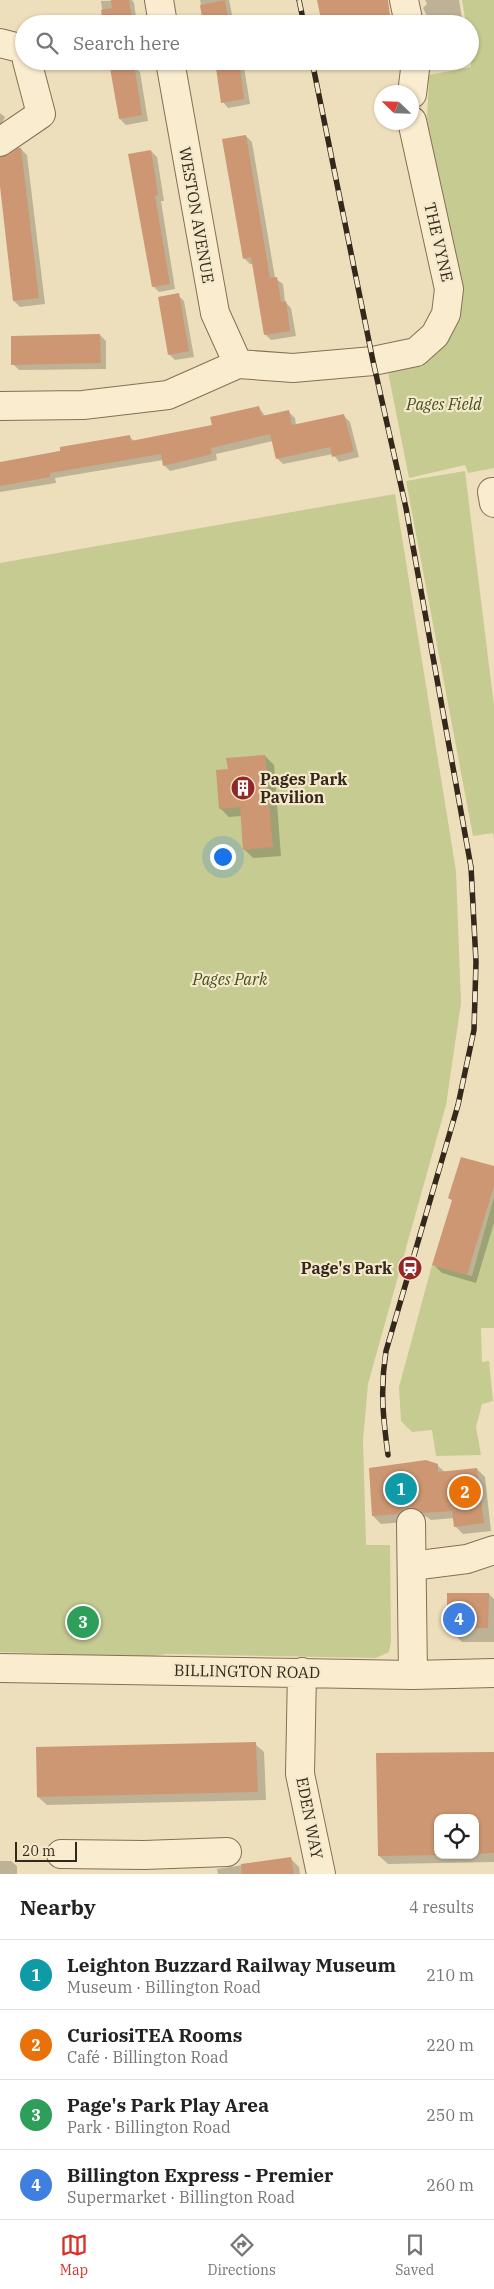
<!DOCTYPE html>
<html lang="en">
<head>
<meta charset="utf-8">
<style>
  :root { --surface:#fff; --page:#f6f6f6; --text:#222; --muted:#767676; --line:#e0e0e0; --accent:#d93025 }
  body { margin:0; font-family:"IBM Plex Serif",serif; background:var(--page); color:var(--text) }
  .controls { position:absolute; right:15px; bottom:15px; display:grid; overflow:hidden; border-radius:10px; box-shadow:0 1px 4px #0004 }
  .controls button { width:45px; height:45px; display:grid; place-items:center; padding:0; border:0; border-bottom:1px solid var(--line); background:var(--surface); color:var(--text); font:25px sans-serif }
  .compass { position:absolute; left:374px; top:85px; width:45px; height:45px; border-radius:50%; background:var(--surface); box-shadow:0 1px 4px #0004; rotate:293deg }
  .scale { position:absolute; left:15px; bottom:12px; width:62px; box-sizing:border-box; padding-left:5px; border:2px solid #34271b; border-top:0; font-size:14px; line-height:18px; white-space:nowrap; color:#34271b; -webkit-text-stroke:4px #f5e9cc; paint-order:stroke }
  .you { position:absolute; left:222px; top:856px; width:18px; height:18px; margin:-12px; border:4px solid #fff; border-radius:50%; background:#1a73e8; box-shadow:0 0 0 8px #1a73e833 }
  .badge { display:grid; place-items:center; width:32px; height:32px; border-radius:50%; background:var(--accent); color:#fff; font-size:16px; font-weight:700 }
  .pin { position:absolute; translate:-50% -50%; border:2px solid #fff; box-shadow:0 1px 5px #0006 }
  .list { margin:0; padding:0; list-style:none }
  h2 { display:flex; justify-content:space-between; align-items:center; height:65px; margin:0; padding:0 20px; font-size:21px }
  h2 small { font-size:16px; font-weight:400; color:var(--muted) }
  .list li { display:grid; grid-template-columns:32px 1fr auto; gap:15px; align-items:center; box-sizing:border-box; height:70px; padding:0 20px; border-top:1px solid var(--line) }
  .list b { display:block; font-size:19px; white-space:nowrap }
  .list p { margin:0; font-size:16px; white-space:nowrap; color:var(--muted) }
  .list em { font-size:16px; font-style:normal; color:var(--muted) }
  .icon { flex:none; width:28px; height:28px; fill:none; stroke:currentColor; stroke-width:2; stroke-linecap:round; stroke-linejoin:round }
  .map { position:relative; flex:none; width:494px; height:1874px; overflow:hidden }
  .search { position:absolute; background:var(--surface); box-shadow:0 1px 4px #0004; left:15px; right:15px; top:15px; height:55px; display:flex; align-items:center; gap:12px; box-sizing:border-box; padding:0 18px; border-radius:28px; color:var(--muted); font-size:19px }
  .sheet { height:345px; background:var(--surface) }
  nav { display:flex; justify-content:space-around; align-items:center; box-sizing:border-box; height:70px; border-top:1px solid var(--line); background:var(--surface); font-size:14px; color:var(--muted) }
  nav a { display:grid; justify-items:center; gap:2px }
  nav .on { color:var(--accent) }
  .map>svg:first-child { display:block }
  .green { fill:#c5cb91 }
  .shadow { fill:#0003; fill-rule:evenodd }
  .building { fill:#cc9772 }
  .lines { fill:none; stroke-linecap:round; stroke-linejoin:round }
  .minor-casing { stroke:#856f56; stroke-width:30 }
  .minor { stroke:#f9eccf; stroke-width:28 }
  .rail-casing { stroke:#34271b; stroke-width:5.5 }
  .rail { stroke:#f5e9cc; stroke-width:4; stroke-dasharray:11; stroke-linecap:butt }
  .labels { text-anchor:middle; stroke-width:4.5; stroke-linejoin:round; paint-order:stroke }
  .street-label { font-size:16px; fill:#34271b; stroke:#f5e9cc }
  .park-label { font-size:16px; font-style:italic; fill:#455121; stroke:#f5e9cc }
  .poi-label { font-size:16px; font-weight:bold; fill:#34271b; stroke:#f5e9cc; text-anchor:start }
</style>
</head>
<body>
<div class="map">
<svg width="494" height="1874" viewBox="0 0 494 1874">
  <rect width="100%" height="100%" fill="#eedfbc"/>
  <path class="green" d="M462,0H494V468L468,473L465,465L409,478L388,372L440,346L460,286L427,120L429,75L471,67L470,24H466Z
    M465,471L494,706V838L493,833L473,836L406,481Z
    M395,494L456,871L461,1003L446,1105L368,1384L363,1440L366,1545H390L391,1641L389,1652L376,1658L167,1654L145,1657L0,1652V563Z
    M494,1197V1328H481L482,1362L489,1361L493,1401L482,1404L476,1427L481,1455L436,1456L432,1430L412,1432L401,1421L399,1387L432,1265L472,1276Z"/>
  <path class="shadow" d="M132,0L134,3L137,24H104L101,1Z
    M200,0H229L234,24H205Z
    M318,0H364L389,13L395,19L396,24H325Z
    M425,0H459L463,24H431L423,8L427,4Z
    M216,61H243L250,104L228,108L223,102Z
    M330,61H387L336,69Z
    M134,66L140,72L148,121L126,125L120,119Z
    M0,113L5,117L0,128Z
    M246,136L252,142L275,278L283,284L285,302L291,308L296,336L271,340L265,334L253,264H250L244,258Z
    M21,149L27,155L45,304L20,307L14,301L0,176V158L9,156Z
    M151,151L157,157L164,201H161L175,289L159,292L153,286Z
    M178,295L184,301L194,357L175,360L169,354Z
    M100,335L106,341V369L19,370L13,364Z
    M259,408L266,417L289,412L295,418L296,425L344,416L350,422L359,457L339,462L333,454L283,464L277,458L273,441L216,454L217,460L170,471L164,465L163,460L55,478L56,483L0,492V463L130,437L135,442L213,426Z
    M265,756L274,765L281,856L253,858L244,849L242,816L229,817L220,808L229,770Z
    M494,1167V1223L476,1283L442,1273L434,1265L453,1201L450,1198Z
    M437,1465L445,1472L477,1469L485,1477L491,1531L463,1534L455,1526L454,1518L431,1520L427,1517L419,1515L406,1522L381,1524L373,1516Z
    M448,1594H489L494,1599V1642H462L448,1628Z
    M255,1744L264,1752L266,1800L47,1805L38,1797Z
    M494,1753V1862L388,1864L379,1856ZM438,1818H475V1855H438Z
    M290,1858L299,1867L300,1874H218L217,1869Z
    M0,1861H11L17,1866V1874H0Z"/>
  <path class="building" d="M111,0H129L133,24H103L101,10L112,8Z
    M225,0L229,24H203L200,5Z
    M317,0H388L391,24H322Z
    M215,61H239L244,99L221,103Z
    M134,64L142,115L119,119L110,68Z
    M246,135L270,278L277,277L281,302L286,301L290,331L264,335L251,257L243,259L222,139Z
    M18,148H21L39,298L13,301L0,186V157L8,155Z
    M151,150L158,195L155,196L170,284L152,287L128,154Z
    M179,293L189,351L168,355L158,297Z
    M100,334L101,363L11,365V336Z
    M259,406L262,416L289,410L292,425L344,414L354,451L332,457L330,447L276,459L270,434L211,448L212,454L163,466L161,454L50,473V477L0,486V462L60,451V447L130,435L131,441L212,425L210,417Z
    M265,755L273,847L243,850L240,807L219,809L216,770L228,769L226,758Z
    M461,1157L494,1166V1186L467,1275L432,1265L452,1200L448,1198Z
    M426,1460L438,1464V1472L477,1468L484,1523L454,1527L452,1511L422,1513L411,1507L403,1509L398,1514L372,1516L369,1468Z
    M447,1593H489L488,1628L447,1629Z
    M256,1742L258,1792L37,1797L36,1747Z
    M494,1752V1853L475,1854V1818H438V1855L378,1856L376,1753Z
    M291,1857L294,1874H242L241,1864Z"/>
  <g class="lines">
    <defs>
      <path id="minor" d="M159,0L163,24
        M404,0L409,24
        M0,43L24,49
        M170,61L215,313L238,364
        M412,94L416,61
        M0,142L41,114L27,61
        M0,406L83,405L168,395L238,364L293,368L373,361L416,352L435,335L446,314L449,289L412,121
        M492,492L494,503
        M411,1523L413,1675
        M412,1566L467,1559L494,1550
        M0,1668L413,1675L494,1673
        M302,1672L300,1774L321,1874
        M61,1854L144,1855L227,1852"/>
    </defs>
    <use href="#minor" class="minor-casing"/>
    <use href="#minor" class="minor"/>
    <defs>
      <path id="rail" d="M299,0L304,24
        M312,61L373,361L406,508L471,867L476,962L474,1030L458,1105L386,1351C380,1389 383,1417 388,1455"/>
    </defs>
    <use href="#rail" class="rail-casing"/>
    <use href="#rail" class="rail"/>
  </g>
  <defs>
    <symbol id="building-disc" viewBox="-11 -11 22 22"><circle r="9.5" fill="#942627" stroke="#f5e9cc"/><path d="M-4-6H4V6H1V3H-1V6H-4ZM-2.5-4.3h1.7v1.8h-1.7ZM.8-4.3h1.7v1.8H.8ZM-2.5-1h1.7V.8h-1.7ZM.8-1h1.7V.8H.8Z" fill="#fff"/></symbol>
    <symbol id="station-disc" viewBox="-11 -11 22 22"><circle r="9.5" fill="#942627" stroke="#f5e9cc"/><path d="M-3-6H3Q5-6 5-4V2Q5 4 3 4L4.5 6H3L1.5 4h-3L-3 6H-4.5L-3 4Q-5 4-5 2V-4Q-5-6-3-6ZM-3.5-4v3h7v-3ZM-3.5 1v1.5H-2V1ZM2 1v1.5H3.5V1Z" fill="#fff"/></symbol>
  </defs>
  <g fill-rule="evenodd">
    <use href="#building-disc" x="229" y="774" width="28" height="28"/>
    <use href="#station-disc" x="396" y="1254" width="28" height="28"/>
  </g>
  <g class="labels">
    <g class="street-label">
      <text transform="translate(197 215) rotate(80)" y="6">WESTON AVENUE</text>
      <text transform="translate(439 242) rotate(77)" y="6">THE VYNE</text>
      <text transform="translate(247 1671) rotate(1)" y="6">BILLINGTON ROAD</text>
      <text transform="translate(310 1818) rotate(79)" y="6">EDEN WAY</text>
    </g>
    <g class="park-label">
      <text x="444" y="410">Pages Field</text>
      <text x="230" y="985">Pages Park</text>
    </g>
    <g class="poi-label">
      <text x="260" y="785">Pages Park<tspan x="260" dy="18">Pavilion</tspan></text>
      <text x="392" y="1274" text-anchor="end">Page's Park</text>
    </g>
  </g>
</svg>
<div class="controls">
<button><svg class="icon" aria-label="locate" viewBox="0 0 24 24"><circle cx="12" cy="12" r="6"/><path d="M12 2v4M12 18v4M2 12h4M18 12h4"/></svg></button>
</div>
<svg class="compass" viewBox="-18 -18 36 36"><path d="M0-13l5 13h-10z" fill="#e53935"/><path d="M0 13l5-13h-10z" fill="#767676"/></svg>
<div class="scale">20 m</div>
<div class="you"></div>
<div class="pin badge" style="left:401px;top:1489px;background:#0f9aa8">1</div>
<div class="pin badge" style="left:465px;top:1492px;background:#e8710a">2</div>
<div class="pin badge" style="left:83px;top:1622px;background:#2e9e5b">3</div>
<div class="pin badge" style="left:459px;top:1619px;background:#3f7fe0">4</div>
<div class="search"><svg class="icon" aria-label="search" viewBox="0 0 24 24"><circle cx="10" cy="10" r="6"/><path d="M15 15l6 6"/></svg>Search here</div>
</div>
<section class="sheet">
<h2>Nearby<small>4 results</small></h2>
<ul class="list">
<li><span class="badge" style="background:#0f9aa8">1</span><div><b>Leighton Buzzard Railway Museum</b><p>Museum · Billington Road</p></div><em>210 m</em></li>
<li><span class="badge" style="background:#e8710a">2</span><div><b>CuriosiTEA Rooms</b><p>Café · Billington Road</p></div><em>220 m</em></li>
<li><span class="badge" style="background:#2e9e5b">3</span><div><b>Page's Park Play Area</b><p>Park · Billington Road</p></div><em>250 m</em></li>
<li><span class="badge" style="background:#3f7fe0">4</span><div><b>Billington Express - Premier</b><p>Supermarket · Billington Road</p></div><em>260 m</em></li>
</ul>
</section>
<nav>
<a class="on"><svg class="icon" aria-label="map" viewBox="0 0 24 24"><path d="M3 6l6-2 6 2 6-2v14l-6 2-6-2-6 2zM9 4v14M15 6v14"/></svg>Map</a>
<a><svg class="icon" aria-label="directions" viewBox="0 0 24 24"><path d="M12 3l9 9-9 9-9-9zM9 14v-3h6M13 9l2 2-2 2"/></svg>Directions</a>
<a><svg class="icon" aria-label="saved" viewBox="0 0 24 24"><path d="M7 4h10v16l-5-4-5 4z"/></svg>Saved</a>
</nav>
</body>
</html>
